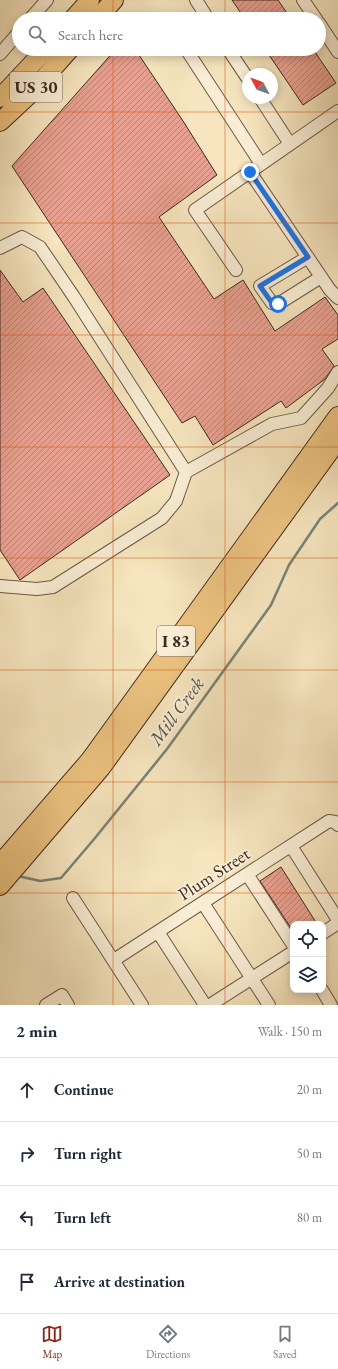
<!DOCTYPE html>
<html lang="en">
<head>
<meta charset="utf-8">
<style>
  :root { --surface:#fff; --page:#f6f6f7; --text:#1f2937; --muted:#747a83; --line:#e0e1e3; --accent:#8f2418 }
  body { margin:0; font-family:"EB Garamond",serif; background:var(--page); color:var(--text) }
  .controls { position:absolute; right:12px; bottom:12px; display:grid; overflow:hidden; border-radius:8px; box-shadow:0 2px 10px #0003 }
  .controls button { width:36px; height:36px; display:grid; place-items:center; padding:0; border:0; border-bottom:1px solid var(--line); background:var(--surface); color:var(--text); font:20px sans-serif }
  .compass { position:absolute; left:242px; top:68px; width:36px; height:36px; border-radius:50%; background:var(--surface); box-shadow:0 2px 10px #0003; rotate:311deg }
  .stop { position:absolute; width:12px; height:12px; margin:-9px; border:3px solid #1a73e8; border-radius:50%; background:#fff }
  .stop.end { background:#1a73e8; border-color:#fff; box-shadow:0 1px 4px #0008 }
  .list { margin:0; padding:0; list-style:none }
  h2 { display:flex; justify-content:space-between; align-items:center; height:52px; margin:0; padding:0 16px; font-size:17px }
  h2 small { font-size:13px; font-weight:400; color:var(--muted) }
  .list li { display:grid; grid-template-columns:26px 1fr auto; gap:12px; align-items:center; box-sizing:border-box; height:64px; padding:0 16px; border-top:1px solid var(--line) }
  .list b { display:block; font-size:15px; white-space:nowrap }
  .list em { font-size:13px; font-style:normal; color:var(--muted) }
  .icon { flex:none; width:22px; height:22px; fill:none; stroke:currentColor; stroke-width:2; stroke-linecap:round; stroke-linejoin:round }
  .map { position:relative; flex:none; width:338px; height:1005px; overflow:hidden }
  .search { position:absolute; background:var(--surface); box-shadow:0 2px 10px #0003; left:12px; right:12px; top:12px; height:44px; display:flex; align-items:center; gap:10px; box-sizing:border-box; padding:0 14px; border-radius:22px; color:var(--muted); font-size:15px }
  .sheet { height:308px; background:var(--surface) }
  nav { display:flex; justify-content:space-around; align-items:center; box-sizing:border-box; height:56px; border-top:1px solid var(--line); background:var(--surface); font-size:11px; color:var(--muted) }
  nav a { display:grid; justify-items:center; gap:2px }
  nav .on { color:var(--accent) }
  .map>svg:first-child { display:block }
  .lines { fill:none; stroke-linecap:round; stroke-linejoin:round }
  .stream { stroke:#778377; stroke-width:2.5 }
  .building { fill:url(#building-hatch); stroke:#3d2921 }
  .minor-casing { stroke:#6b5848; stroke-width:14 }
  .highway-casing { stroke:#3d2921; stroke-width:20 }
  .minor { stroke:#f9eed5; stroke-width:12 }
  .highway { stroke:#ebc27f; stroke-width:18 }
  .route { stroke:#1a73e8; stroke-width:5 }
  .grid { fill:none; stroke:#df570d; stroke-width:1; stroke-opacity:0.55 }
  .labels { text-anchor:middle; stroke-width:4; stroke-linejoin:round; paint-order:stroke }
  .shield { fill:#f9eed5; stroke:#756457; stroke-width:1 }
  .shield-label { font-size:17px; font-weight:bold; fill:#3d2921 }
  .street-label { font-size:18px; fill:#3d2921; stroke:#f9eed5 }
  .water-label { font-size:19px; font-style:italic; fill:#554e45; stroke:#f9eed5 }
</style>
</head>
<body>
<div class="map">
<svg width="338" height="1005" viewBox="0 0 338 1005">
  <defs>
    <pattern id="building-hatch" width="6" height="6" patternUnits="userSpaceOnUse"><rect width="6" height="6" fill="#e8a191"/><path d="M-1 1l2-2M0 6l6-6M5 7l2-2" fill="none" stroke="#bd8376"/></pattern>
  </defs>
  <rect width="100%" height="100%" fill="#f6e5be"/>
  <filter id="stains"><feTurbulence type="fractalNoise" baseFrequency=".005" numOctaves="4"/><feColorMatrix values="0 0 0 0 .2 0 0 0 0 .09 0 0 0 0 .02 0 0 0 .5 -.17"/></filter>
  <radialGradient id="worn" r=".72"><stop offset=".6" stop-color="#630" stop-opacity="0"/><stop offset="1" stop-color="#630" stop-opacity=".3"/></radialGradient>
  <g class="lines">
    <path class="stream" d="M18,876L40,881L61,878L95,838L167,749L271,605L289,565L320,519L338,503"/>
  </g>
  <path class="building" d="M232,0H278L291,19H245Z
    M116,49H135L183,121L217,175L159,217L214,299L243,280L275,331L325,297L338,315V339L322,349L334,366L325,379L286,408L281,401L213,445L195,416L182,423L12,166Z
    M265,49H313L336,83L303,105Z
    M0,270L23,302L43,288L170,475L20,580L0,550Z
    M281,867L317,924H293V931L260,881Z"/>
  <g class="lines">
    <defs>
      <path id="minor" d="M196,0L208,19
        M303,0L316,19
        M30,19L47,0
        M319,23L338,52
        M186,49L261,164
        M228,49L248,79
        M0,54L19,32
        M260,98L290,144
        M250,172L330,290L338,298
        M0,248L22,237L40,247L74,297L186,472
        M308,257L260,286L272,303L278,304L321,277
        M236,270L195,210L338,111
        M0,586L37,589L53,587L162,518L176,501L186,472L272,424L301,418L328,388L338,372
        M291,846L338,920
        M247,874L293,945
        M73,898L142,1005
        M203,903L269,1005
        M158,932L205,1005
        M323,933L338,923
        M114,960L329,821L335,822L338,825
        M322,990L331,1005
        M46,1005L62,995L68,1005
        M210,1005L293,952"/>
      <path id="highway" d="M73,19L90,0
        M97,19L114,0
        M0,98L46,49
        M0,122L29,95L70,49
        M0,864L90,760L338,416
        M0,886L101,768L338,440"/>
    </defs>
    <use href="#minor" class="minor-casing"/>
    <use href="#highway" class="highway-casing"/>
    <use href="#minor" class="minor"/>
    <use href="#highway" class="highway"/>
  </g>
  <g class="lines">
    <path class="route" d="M250,172L308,257L260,286L272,303L278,304"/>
  </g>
  <path class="grid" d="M113,0V19M225,0V19M113,49V1005M225,49V1005M0,112H338M0,223H338M0,335H338M0,447H338M0,558H338M0,670H338M0,782H338M0,893H338"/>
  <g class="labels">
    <g class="shield">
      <rect x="10" y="72" width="52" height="30" rx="3"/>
      <rect x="157" y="626" width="38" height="30" rx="3"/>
    </g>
    <g class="shield-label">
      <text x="36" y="93">US 30</text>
      <text x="176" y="647">I 83</text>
    </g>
    <g class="street-label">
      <text transform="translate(214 874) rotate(-33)" y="6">Plum Street</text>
    </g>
    <g class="water-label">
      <text transform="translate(176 711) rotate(-54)" y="7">Mill Creek</text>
    </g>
  </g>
  <rect width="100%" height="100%" filter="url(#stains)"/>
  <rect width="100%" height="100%" fill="url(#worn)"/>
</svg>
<div class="controls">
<button><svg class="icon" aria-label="locate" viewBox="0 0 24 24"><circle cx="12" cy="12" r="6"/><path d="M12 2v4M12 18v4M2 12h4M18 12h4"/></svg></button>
<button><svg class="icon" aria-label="layers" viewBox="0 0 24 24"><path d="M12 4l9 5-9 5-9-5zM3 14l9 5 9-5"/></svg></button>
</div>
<svg class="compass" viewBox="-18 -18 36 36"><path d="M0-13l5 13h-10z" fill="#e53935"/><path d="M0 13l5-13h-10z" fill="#747a83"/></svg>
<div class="stop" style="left:278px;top:304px"></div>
<div class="stop end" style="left:250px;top:172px"></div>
<div class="search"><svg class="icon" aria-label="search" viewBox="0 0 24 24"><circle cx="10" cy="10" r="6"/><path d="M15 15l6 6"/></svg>Search here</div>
</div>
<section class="sheet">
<h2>2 min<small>Walk · 150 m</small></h2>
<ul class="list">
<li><svg class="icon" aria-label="ahead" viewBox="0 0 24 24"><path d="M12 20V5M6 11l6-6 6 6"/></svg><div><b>Continue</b></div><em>20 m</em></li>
<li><svg class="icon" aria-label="right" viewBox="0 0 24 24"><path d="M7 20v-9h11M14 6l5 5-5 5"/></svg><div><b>Turn right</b></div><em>50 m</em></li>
<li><svg class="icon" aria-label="left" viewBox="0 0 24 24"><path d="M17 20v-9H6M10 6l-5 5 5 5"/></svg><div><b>Turn left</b></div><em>80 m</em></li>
<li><svg class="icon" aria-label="arrive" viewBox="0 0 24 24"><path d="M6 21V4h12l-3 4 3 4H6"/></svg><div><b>Arrive at destination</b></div></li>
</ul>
</section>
<nav>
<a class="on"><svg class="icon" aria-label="map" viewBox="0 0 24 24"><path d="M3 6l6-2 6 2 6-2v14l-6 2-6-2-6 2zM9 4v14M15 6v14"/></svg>Map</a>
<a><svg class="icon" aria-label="directions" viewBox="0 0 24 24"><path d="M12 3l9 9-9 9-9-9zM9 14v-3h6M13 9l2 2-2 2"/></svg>Directions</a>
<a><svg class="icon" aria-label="saved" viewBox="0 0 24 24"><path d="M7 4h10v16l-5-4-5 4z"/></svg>Saved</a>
</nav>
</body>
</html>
